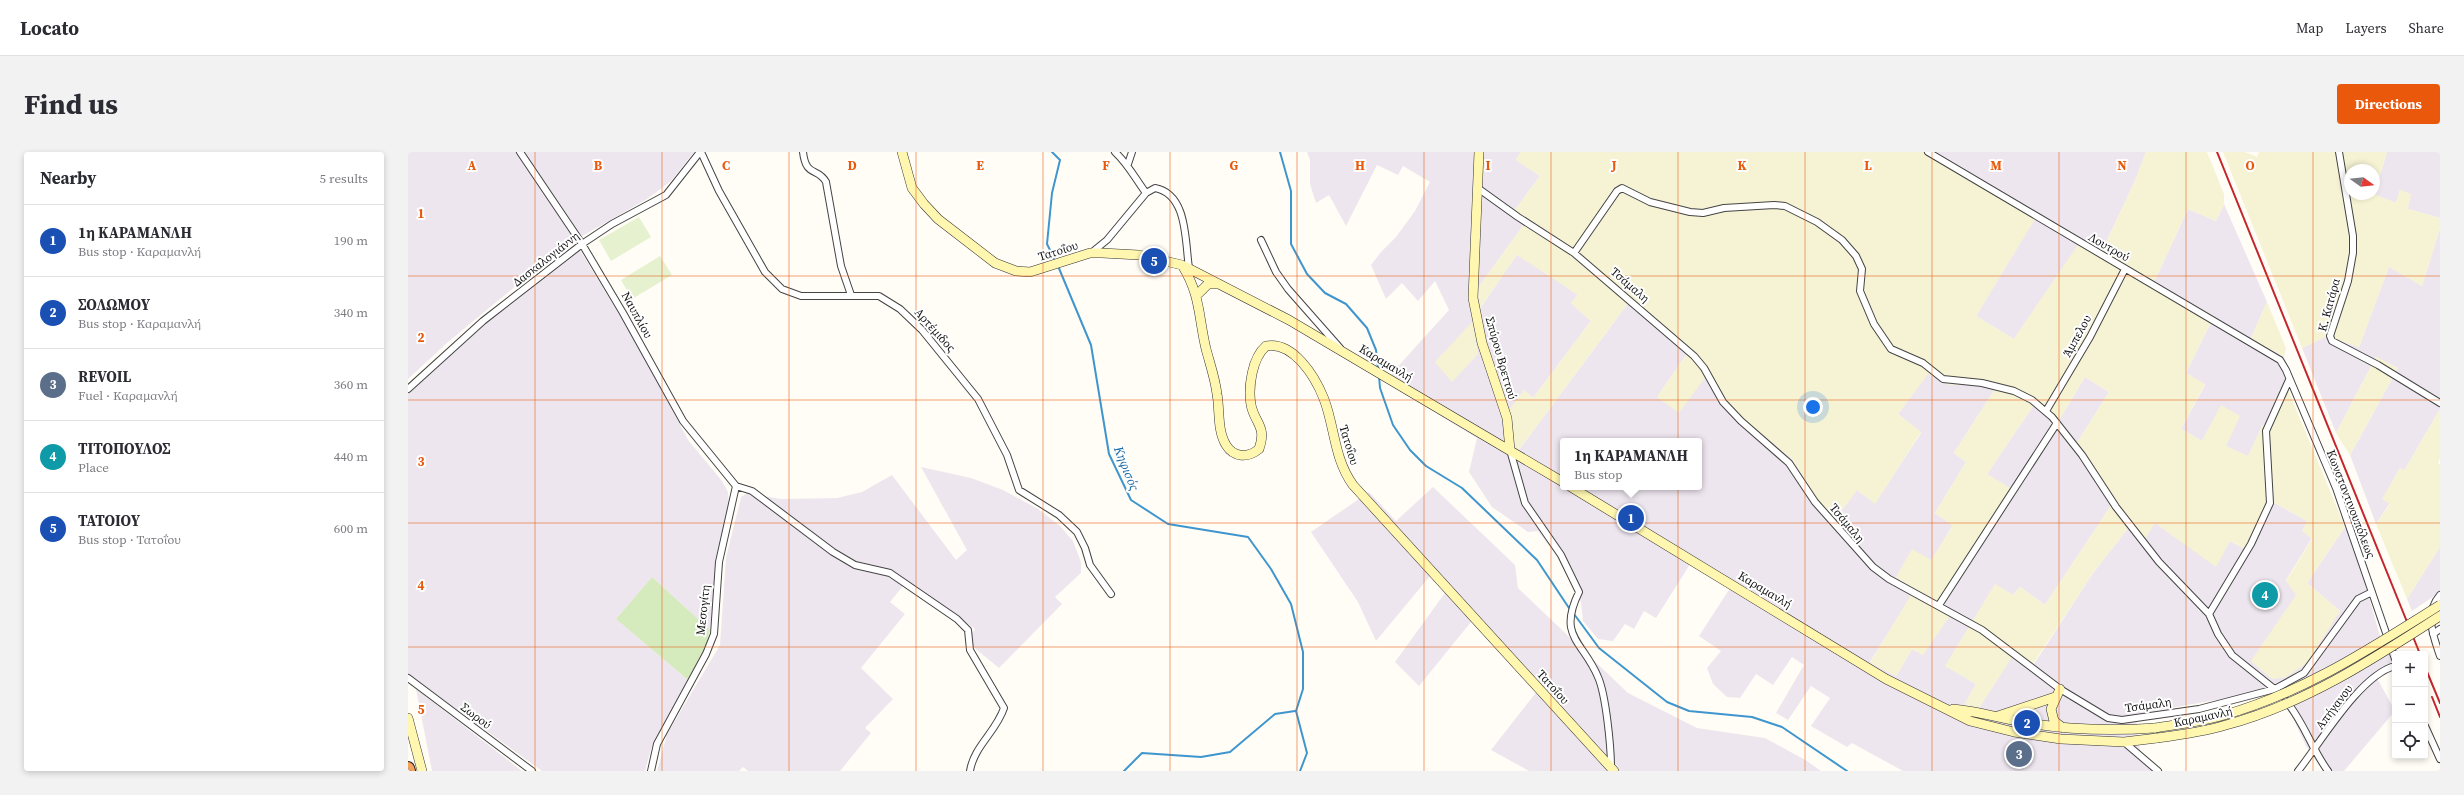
<!DOCTYPE html>
<html lang="en">
<head>
<meta charset="utf-8">
<style>
  :root { --surface:#fff; --page:#f2f2f3; --text:#2b2b33; --muted:#7c7c81; --line:#e1e1e2; --accent:#ea580c }
  body { margin:0; font-family:"Source Serif 4",serif; background:var(--page); color:var(--text) }
  .controls { position:absolute; right:12px; bottom:12px; display:grid; overflow:hidden; border-radius:4px; box-shadow:0 2px 6px #0003 }
  .controls button { width:36px; height:36px; display:grid; place-items:center; padding:0; border:0; border-bottom:1px solid var(--line); background:var(--surface); color:var(--text); font:20px sans-serif }
  .compass { position:absolute; left:1936px; top:12px; width:36px; height:36px; border-radius:50%; background:var(--surface); box-shadow:0 2px 6px #0003; rotate:105deg }
  .you { position:absolute; left:1405px; top:255px; width:14px; height:14px; margin:-10px; border:3px solid #fff; border-radius:50%; background:#1a73e8; box-shadow:0 0 0 6px #1a73e833 }
  .badge { display:grid; place-items:center; width:26px; height:26px; border-radius:50%; background:var(--accent); color:#fff; font-size:13px; font-weight:700 }
  .pin { position:absolute; translate:-50% -50%; border:2px solid #fff; box-shadow:0 1px 4px #0006 }
  .popup { position:absolute; left:1152px; top:286px; width:142px; height:52px; box-sizing:border-box; display:grid; place-content:center; border-radius:4px; background:var(--surface); filter:drop-shadow(0 1px 3px #0005); font-size:13px; white-space:nowrap; color:var(--muted) }
  .popup b { font-size:15px; color:var(--text) }
  .popup::after { content:''; position:absolute; left:50%; top:100%; margin-left:-8px; border:8px solid transparent; border-top-color:var(--surface) }
  .list { margin:0; padding:0; list-style:none }
  h2 { display:flex; justify-content:space-between; align-items:center; height:52px; margin:0; padding:0 16px; font-size:17px }
  h2 small { font-size:13px; font-weight:400; color:var(--muted) }
  .list li { display:grid; grid-template-columns:26px 1fr auto; gap:12px; align-items:center; box-sizing:border-box; height:72px; padding:0 16px; border-top:1px solid var(--line) }
  .list b { display:block; font-size:15px; white-space:nowrap }
  .list p { margin:0; font-size:13px; white-space:nowrap; color:var(--muted) }
  .list em { font-size:13px; font-style:normal; color:var(--muted) }
  .icon { flex:none; width:22px; height:22px; fill:none; stroke:currentColor; stroke-width:2; stroke-linecap:round; stroke-linejoin:round }
  .map { position:relative; flex:none; width:2032px; height:619px; overflow:hidden; border-radius:4px }
  header { display:flex; align-items:center; gap:24px; box-sizing:border-box; height:56px; padding:0 20px; background:var(--surface); border-bottom:1px solid var(--line) }
  header strong { font-size:19px }
  nav { display:flex; gap:22px; margin-inline-start:auto; font-size:14px }
  .intro { display:flex; align-items:center; justify-content:space-between; box-sizing:border-box; height:96px; padding:0 24px }
  h1 { margin:0; font-size:28px }
  .button { padding:10px 18px; border-radius:4px; background:var(--accent); color:#fff; font-size:14px; font-weight:700 }
  main { display:flex; gap:24px; padding:0 24px }
  aside { flex:1; background:var(--surface); border-radius:4px; box-shadow:0 2px 6px #0003 }
  .map>svg:first-child { display:block }
  .industrial { fill:#eee6ef; fill-rule:evenodd }
  .farmland { fill:#f6f3d4 }
  .green { fill:#d5ebbd }
  .pitch { fill:#e6f2cf }
  .lines { fill:none; stroke-linecap:round; stroke-linejoin:round }
  .stream { stroke:#3f96cf; stroke-width:2 }
  .street-casing { stroke:#444; stroke-width:8 }
  .secondary-casing { stroke:#333; stroke-width:10 }
  .highway-casing { stroke:#222; stroke-width:14 }
  .street { stroke:#fff; stroke-width:6 }
  .secondary { stroke:#fff6b0; stroke-width:9 }
  .highway { stroke:#f5a25d; stroke-width:12 }
  .rail { stroke:#c4262e; stroke-width:2 }
  .secondary-bridge-casing { stroke:#333; stroke-width:10; stroke-linecap:butt }
  .secondary-bridge { stroke:#fff6b0; stroke-width:9 }
  .grid { fill:none; stroke:#e8590c; stroke-width:1; stroke-opacity:0.55 }
  .labels { text-anchor:middle; stroke-width:4; stroke-linejoin:round; paint-order:stroke }
  .street-label { font-size:12px; fill:#111; stroke:#fff }
  .water-label { font-size:13px; font-style:italic; fill:#1768a6; stroke:#fff }
  .grid-label { font-size:13px; text-anchor:middle; font-weight:bold; fill:#e8590c; stroke:#fff; stroke-width:4; stroke-linejoin:round; paint-order:stroke }
</style>
</head>
<body>
<header>
<strong>Locato</strong>
<nav><a>Map</a><a>Layers</a><a>Share</a></nav>
</header>
<div class="intro"><h1>Find us</h1><a class="button">Directions</a></div>
<main>
<aside>
<h2>Nearby<small>5 results</small></h2>
<ul class="list">
<li><span class="badge" style="background:#1a4fb4">1</span><div><b>1η ΚΑΡΑΜΑΝΛΗ</b><p>Bus stop · Καραμανλή</p></div><em>190 m</em></li>
<li><span class="badge" style="background:#1a4fb4">2</span><div><b>ΣΟΛΩΜΟΥ</b><p>Bus stop · Καραμανλή</p></div><em>340 m</em></li>
<li><span class="badge" style="background:#5c6f8a">3</span><div><b>REVOIL</b><p>Fuel · Καραμανλή</p></div><em>360 m</em></li>
<li><span class="badge" style="background:#0f9aa8">4</span><div><b>ΤΙΤΟΠΟΥΛΟΣ</b><p>Place</p></div><em>440 m</em></li>
<li><span class="badge" style="background:#1a4fb4">5</span><div><b>ΤΑΤΟΙΟΥ</b><p>Bus stop · Τατοΐου</p></div><em>600 m</em></li>
</ul>
</aside>
<div class="map">
<svg width="2032" height="619" viewBox="0 0 2032 619">
  <rect width="100%" height="100%" fill="#fffdf5"/>
  <path class="industrial" d="M0,0H286L263,29L239,47L155,95L40,190L0,227Z
    M899,0H1113L1108,8L1132,24L1107,58L1120,67L1069,137L1073,155L1109,102L1170,143L1163,151L1183,169L1125,246L1116,238L1110,299L1224,146L1283,196L1249,245L1301,219L1385,308L1415,356L1449,338L1467,351L1513,281L1490,262L1520,221L1542,233H1565L1587,237L1546,301L1558,310L1527,361L1545,373L1523,409L1488,425L1507,438L1462,510L1488,524L1504,497L1515,503L1528,454L1602,337L1579,322L1629,248L1651,268L1677,225L1701,240L1669,291L1706,349L1637,453L1612,435L1605,443L1587,433L1538,514L1568,532L1557,552L1571,556L1608,498L1626,512L1685,421L1724,371H1747L1822,389L1837,397L1857,357L1867,351L1899,369L1904,386L1878,428L1917,480L1932,459L1899,431L1937,375L1950,406L1971,481L1987,516L1969,526L1987,559L1936,619H1915L1898,594L1872,538L1858,537L1843,542L1728,562L1732,599L1753,619H1495L1444,591L1439,595L1403,574L1422,546L1403,534L1380,568L1368,561L1396,513L1384,505L1365,533L1348,522L1332,546L1319,545L1305,532L1299,516L1313,499L1291,484L1326,430L1286,406L1248,466L1236,459L1226,477L1217,472L1205,489L1190,487L1175,469L1173,450L1148,403L1130,379L1120,380L1084,355L1061,320L1069,286L979,231L984,221L1041,158L1027,129L1010,149L994,131L978,147L963,113L973,100L988,85L1007,59L1022,30L995,14L990,23L969,13L938,74L921,43L908,51L902,32V8ZM1155,289H1291V335H1155Z
    M1527,0H1738L1727,29L1694,99L1674,88L1606,187L1568,164L1630,61Z
    M1979,0H2032V66L2000,57L1992,38L1988,51L1966,43Z
    M1816,52L1859,150L1843,186L1876,205L1885,227L1865,268L1854,274L1840,305L1818,294L1813,254L1794,289L1773,277L1797,233L1778,221L1806,164L1746,130L1780,57L1808,69Z
    M2032,76V257L1996,319L1992,316L1975,347L1982,351L1968,372L1942,303L1990,216L1968,205L1928,281L1894,196L1919,184L1951,195L1981,114L2014,134Z
    M172,98L229,192L280,288L314,329L320,340L321,354L309,405L302,478L244,425L208,467L280,528L243,597L237,619H134L0,522V242L90,161Z
    M513,315L563,326L595,338L630,357L652,374L665,389L673,410V421L647,445L654,452L591,516L558,489L567,477L499,429L482,450L497,462L453,516L485,547L457,576L463,581L432,619H340L335,615L331,619H249L259,582L312,493L318,406L333,345L339,341L373,347L429,346L454,340L484,323L548,408L559,398Z
    M1025,335L1107,413L1110,436L1220,541L1289,576L1357,586L1399,609L1413,619H1121L1083,598L1130,538L1063,470L1011,534L987,510L1039,438L1022,424L968,489L950,450L903,380L961,340L988,369Z
    M2032,395V440L2004,459L1999,447Z
    M8,537L114,619H24Z"/>
  <path class="farmland" d="M1113,0H1527L1630,62L1568,164L1606,187L1674,87L1694,99L1727,29L1738,0H1799L1816,42V52L1808,69L1780,57L1746,130L1806,164L1778,221L1797,232L1773,277L1794,289L1813,253L1832,264L1818,294L1840,304L1854,274L1865,268L1880,238L1937,375L1899,431L1932,459L1899,511L1878,525L1864,527L1843,509L1888,443L1878,429L1904,387L1894,379L1899,369L1867,351L1857,357L1837,397L1822,389L1808,415L1747,371L1737,387L1724,371L1685,421L1625,512L1608,499L1571,556L1556,553L1568,532L1537,514L1587,432L1605,443L1612,435L1637,453L1706,349L1669,291L1701,240L1677,225L1651,268L1629,248L1579,322L1602,336L1528,454L1543,462L1515,503L1504,497L1488,524L1462,511L1506,438L1488,425L1504,397L1523,408L1545,374L1527,361L1558,310L1546,301L1587,237L1565,233H1542L1520,222L1490,262L1513,280L1467,352L1449,338L1427,368L1415,356L1385,308L1336,267L1321,251L1301,220L1271,261L1249,245L1283,196L1224,146L1110,299L1104,294L1099,261L1116,238L1125,246L1183,169L1163,151L1170,143L1109,103L1072,156L1069,137L1120,67L1107,58L1132,24L1108,8Z
    M1815,0H1837L1849,5L1851,0H1979L1966,42V18H1942V42H1966L1988,51L1992,38L2003,42L2000,57L2032,66V76L2014,134L1981,115L1951,195L1919,184L1894,196Z
    M1859,150L1878,196L1876,205L1843,186Z
    M1065,169L1070,202L1044,230L1027,210Z
    M1968,205L1990,216L1942,303L1928,281Z
    M2032,257V306L2030,311L2032,313V395L1999,447L1968,372L1982,352L1974,347L1992,316L1996,319Z"/>
  <path class="green" d="M244,425L302,478L297,497L280,528L208,467Z"/>
  <path class="pitch" d="M231,65L243,85L203,109L191,88Z
    M252,104L264,123L224,147L213,128Z"/>
  <g class="lines">
    <path class="stream" d="M644,0L652,8L644,41L639,92L647,108
      M872,0L883,39V92L899,122L917,141L938,152L959,176L968,198L970,217
      M650,114L683,193L701,302L723,348L760,372L840,385L863,417L883,452L895,500V537L888,559L899,601L892,619
      M971,224L972,236L985,273L1002,298L1018,314L1054,336L1129,408L1163,459
      M1166,462L1191,496L1259,550L1281,559L1344,565L1374,575L1439,619
      M716,619L734,601L793,605L822,600L867,562L887,559"/>
    <defs>
      <path id="street" d="M112,0L174,92L215,161L275,269L328,334
        M293,0L311,39L357,120L374,137L393,144H471L492,157L514,178L570,247L599,303L611,338L651,363L669,380L677,396L682,413L703,442
        M395,0C398,26 410,15 418,30L433,114L443,143
        M707,0C720,12 727,26 738,41
        M1520,0L1872,208L1878,218L1928,336L1987,507
        M1931,0L1945,84V101L1940,129L1922,184L1924,189L1970,213L2032,251
        M720,12L724,0
        M1071,37L1110,65L1166,101L1286,204L1296,216L1315,250L1333,269L1381,311L1407,350L1465,415L1481,427L1574,478L1652,537L1700,566L1714,568L1791,557L1867,537L1896,521L1950,447L1964,440
        M853,88L868,120L880,137L932,196
        M683,101L699,88L738,41L747,36C780,42 777,90 781,116
        M1166,101L1209,39L1214,36L1242,50L1282,60L1295,61L1316,56L1366,53L1377,54L1409,70L1434,88L1448,104L1454,117L1452,139L1466,172L1483,197L1515,211L1535,227L1574,231L1606,239L1624,248L1644,265L1674,303L1708,355L1751,410L1801,462L1810,482L1824,503L1869,539
        M0,237L75,169L174,92L204,72L258,43L292,0
        M1638,259L1682,185L1717,117
        M1102,298L1117,351L1153,403L1171,440C1149,485 1175,489 1190,525C1198,543 1203,595 1203,616
        M328,334L344,339L425,400L447,413L482,421L549,467L560,478L562,498L596,556C588,580 566,594 562,619
        M2032,443C2016,462 2025,483 2032,504
        M1531,453L1649,271
        M1801,462L1843,392L1862,351L1858,279L1881,228
        M2025,482L2032,477
        M0,526L124,619
        M1878,549C1896,570 1903,596 1920,619
        M2017,574L2032,607
        M1716,590L1750,619
        M243,619L249,592L298,502L306,482L311,410L328,334
        M1890,619C1913,590 1952,523 1987,514"/>
      <path id="secondary" d="M494,0L504,36L516,52L530,67L587,111L608,119L622,120L682,101H694L731,103L774,113L881,168L1155,330
        M1071,0L1065,146L1074,191L1099,266L1102,298
        M774,113C793,144 790,163 798,197C802,212 807,226 809,242C812,258 809,278 818,293C826,306 840,306 851,297C859,274 847,272 843,253C840,235 844,206 858,194C885,189 907,224 916,247C927,276 926,307 945,333L1206,619
        M791,141L800,132H811
        M1163,335L1478,527L1562,569L1606,580L1653,587L1716,590L1749,586
        M1652,537L1643,557L1646,569L1655,576
        M1545,557C1570,559 1594,567 1620,571C1662,578 1704,579 1747,576
        M1590,564L1647,545
        M0,566L14,619"/>
      <path id="highway" d="M0,616L1,619"/>
    </defs>
    <use href="#street" class="street-casing"/>
    <use href="#secondary" class="secondary-casing"/>
    <use href="#highway" class="highway-casing"/>
    <use href="#street" class="street"/>
    <use href="#secondary" class="secondary"/>
    <use href="#highway" class="highway"/>
    <path class="rail" d="M1809,0L2012,502
      M2017,515L2032,551
      M2024,545L2032,565"/>
    <defs>
      <path id="secondary-bridge" d="M1747,576C1770,572 1794,570 1816,563C1895,541 1963,496 2032,453
        M1749,586C1772,583 1795,580 1818,573C1896,552 1964,508 2032,464"/>
    </defs>
    <use href="#secondary-bridge" class="secondary-bridge-casing"/>
    <use href="#secondary-bridge" class="secondary-bridge"/>
  </g>
  <path class="grid" d="M127,0V619M254,0V619M381,0V619M508,0V619M635,0V619M762,0V619M889,0V619M1016,0V619M1143,0V619M1270,0V619M1397,0V619M1524,0V619M1651,0V619M1778,0V619M1905,0V619M0,124H2032M0,248H2032M0,371H2032M0,495H2032"/>
  <g class="labels">
    <g class="street-label">
      <text transform="translate(1701 95) rotate(30)" y="4">Λουτρού</text>
      <text transform="translate(650 99) rotate(-18)" y="4">Τατοΐου</text>
      <text transform="translate(138 107) rotate(-38)" y="4">Δασκαλογιάννη</text>
      <text transform="translate(1222 133) rotate(41)" y="4">Τσάμαλη</text>
      <text transform="translate(1921 153) rotate(-75)" y="4">Κ. Κατάρα</text>
      <text transform="translate(229 163) rotate(61)" y="4">Ναυπλίου</text>
      <text transform="translate(527 178) rotate(48)" y="4">Αρτέμιδος</text>
      <text transform="translate(1669 184) rotate(-61)" y="4">Άμπελου</text>
      <text transform="translate(1093 206) rotate(74)" y="4">Σπύρου Βρεττού</text>
      <text transform="translate(978 211) rotate(31)" y="4">Καραμανλή</text>
      <text transform="translate(941 293) rotate(73)" y="4">Τατοΐου</text>
      <text transform="translate(1943 352) rotate(69)" y="4">Κωνσταντινουπόλεως</text>
      <text transform="translate(1439 371) rotate(50)" y="4">Τσάμαλη</text>
      <text transform="translate(1357 438) rotate(31)" y="4">Καραμανλή</text>
      <text transform="translate(295 458) rotate(-84)" y="4">Μεσογίτη</text>
      <text transform="translate(1145 535) rotate(48)" y="4">Τατοΐου</text>
      <text transform="translate(1740 553) rotate(-8)" y="4">Τσάμαλη</text>
      <text transform="translate(1926 555) rotate(-53)" y="4">Απήγανου</text>
      <text transform="translate(68 564) rotate(37)" y="4">Σωρού</text>
      <text transform="translate(1795 565) rotate(-12)" y="4">Καραμανλή</text>
    </g>
    <g class="water-label">
      <text transform="translate(719 316) rotate(68)" y="5">Κηφισός</text>
    </g>
  </g>
  <g class="grid-label">
    <text x="64" y="18">A</text>
    <text x="190" y="18">B</text>
    <text x="318" y="18">C</text>
    <text x="444" y="18">D</text>
    <text x="572" y="18">E</text>
    <text x="698" y="18">F</text>
    <text x="826" y="18">G</text>
    <text x="952" y="18">H</text>
    <text x="1080" y="18">I</text>
    <text x="1206" y="18">J</text>
    <text x="1334" y="18">K</text>
    <text x="1460" y="18">L</text>
    <text x="1588" y="18">M</text>
    <text x="1714" y="18">N</text>
    <text x="1842" y="18">O</text>
    <text x="13" y="66">1</text>
    <text x="13" y="190">2</text>
    <text x="13" y="314">3</text>
    <text x="13" y="438">4</text>
    <text x="13" y="562">5</text>
  </g>
</svg>
<div class="controls">
<button>+</button>
<button>−</button>
<button><svg class="icon" aria-label="locate" viewBox="0 0 24 24"><circle cx="12" cy="12" r="6"/><path d="M12 2v4M12 18v4M2 12h4M18 12h4"/></svg></button>
</div>
<svg class="compass" viewBox="-18 -18 36 36"><path d="M0-13l5 13h-10z" fill="#e53935"/><path d="M0 13l5-13h-10z" fill="#7c7c81"/></svg>
<div class="you"></div>
<div class="pin badge" style="left:1223px;top:366px;background:#1a4fb4">1</div>
<div class="popup"><b>1η ΚΑΡΑΜΑΝΛΗ</b>Bus stop</div>
<div class="pin badge" style="left:1619px;top:571px;background:#1a4fb4">2</div>
<div class="pin badge" style="left:1611px;top:602px;background:#5c6f8a">3</div>
<div class="pin badge" style="left:1857px;top:443px;background:#0f9aa8">4</div>
<div class="pin badge" style="left:746px;top:109px;background:#1a4fb4">5</div>
</div>
</main>
</body>
</html>
